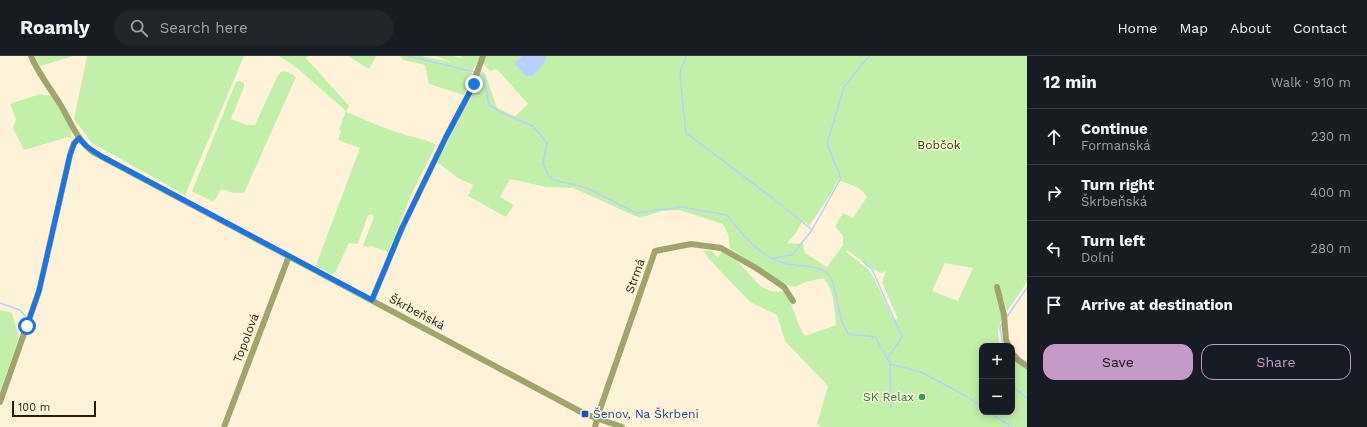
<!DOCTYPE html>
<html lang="en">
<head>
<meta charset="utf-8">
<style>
  :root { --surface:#171b24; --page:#20242c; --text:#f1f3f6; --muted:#9ea1a6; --line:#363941; --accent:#c599c8 }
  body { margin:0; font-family:"Work Sans",sans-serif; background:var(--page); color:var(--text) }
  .controls { position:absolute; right:12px; bottom:12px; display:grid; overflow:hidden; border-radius:8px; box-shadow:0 2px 10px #0003 }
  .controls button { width:36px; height:36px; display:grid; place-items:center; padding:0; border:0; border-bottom:1px solid var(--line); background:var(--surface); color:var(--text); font:20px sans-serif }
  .scale { position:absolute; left:12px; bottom:10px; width:84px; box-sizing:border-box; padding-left:4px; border:2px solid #231e12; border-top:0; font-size:11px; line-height:14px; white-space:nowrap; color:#231e12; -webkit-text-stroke:3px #fef2d8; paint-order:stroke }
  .stop { position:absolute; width:12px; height:12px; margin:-9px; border:3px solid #1a73e8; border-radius:50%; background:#fff }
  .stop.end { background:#1a73e8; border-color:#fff; box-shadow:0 1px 4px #0008 }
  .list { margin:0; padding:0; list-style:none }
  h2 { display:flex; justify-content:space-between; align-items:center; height:52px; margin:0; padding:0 16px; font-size:17px }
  h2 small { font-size:13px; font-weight:400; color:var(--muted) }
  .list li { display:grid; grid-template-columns:26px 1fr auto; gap:12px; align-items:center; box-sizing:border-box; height:56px; padding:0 16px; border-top:1px solid var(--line) }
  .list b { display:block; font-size:15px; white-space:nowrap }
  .list p { margin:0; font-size:13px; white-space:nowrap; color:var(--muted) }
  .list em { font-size:13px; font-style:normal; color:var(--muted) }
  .actions { display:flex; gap:8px; padding:12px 16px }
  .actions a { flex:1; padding:9px 0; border:1px solid var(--accent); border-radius:12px; text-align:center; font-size:14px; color:var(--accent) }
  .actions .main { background:var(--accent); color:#111 }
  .icon { flex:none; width:22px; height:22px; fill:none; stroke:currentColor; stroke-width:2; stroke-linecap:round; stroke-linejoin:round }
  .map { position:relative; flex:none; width:1027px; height:371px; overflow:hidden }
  header { display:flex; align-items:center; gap:24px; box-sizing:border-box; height:56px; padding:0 20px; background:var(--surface); border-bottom:1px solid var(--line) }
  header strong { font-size:19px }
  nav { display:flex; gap:22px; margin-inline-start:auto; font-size:14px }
  .search { width:280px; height:36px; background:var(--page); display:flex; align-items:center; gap:10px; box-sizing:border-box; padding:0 14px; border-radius:22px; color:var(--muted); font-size:15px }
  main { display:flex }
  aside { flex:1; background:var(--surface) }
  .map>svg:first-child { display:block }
  .green { fill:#c2f0ab; fill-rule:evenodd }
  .water { fill:#b9d0fd }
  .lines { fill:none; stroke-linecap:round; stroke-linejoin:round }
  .stream { stroke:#b9d0fd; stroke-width:1.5 }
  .minor { stroke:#9fa56c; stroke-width:6 }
  .route { stroke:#1a73e8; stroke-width:5 }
  .leisure-dot { fill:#2e9e5b; stroke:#fef2d8; stroke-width:1.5 }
  .transit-dot { fill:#1a4fb4; stroke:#fef2d8; stroke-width:1.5 }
  .labels { text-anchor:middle; stroke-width:3; stroke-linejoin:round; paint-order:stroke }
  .park-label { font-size:12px; fill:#264513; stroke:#fef2d8 }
  .street-label { font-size:12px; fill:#231e12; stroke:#fef2d8 }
  .leisure-label { font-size:12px; fill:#27864d; stroke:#fef2d8; text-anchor:end }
  .transit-label { font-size:12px; fill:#164399; stroke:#fef2d8; text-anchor:start }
</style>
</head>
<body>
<header>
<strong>Roamly</strong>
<div class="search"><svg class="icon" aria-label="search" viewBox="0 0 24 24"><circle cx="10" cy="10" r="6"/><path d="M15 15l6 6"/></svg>Search here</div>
<nav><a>Home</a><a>Map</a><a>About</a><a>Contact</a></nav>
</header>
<main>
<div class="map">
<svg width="1027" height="371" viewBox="0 0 1027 371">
  <rect width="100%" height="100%" fill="#fef2d8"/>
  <path class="green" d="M35,0H74L40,10Z
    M87,0H244L185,139L92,87L74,63Z
    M279,0H308L306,2L349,50L346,56C366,64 385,73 406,79C416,82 426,83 436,89L411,139L388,196L371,190L367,191L363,190L364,187L374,161L372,158L368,159L358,187L357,188L349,187L335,217L331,218L317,210L316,209L360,92L338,84L341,75L339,74L346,55L297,12Z
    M348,0H376L369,13Z
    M400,0H421L452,6L435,0H453L461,2L462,0H482L474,11L464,39L429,28L425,9L403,4Z
    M485,0H1027V226L1007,255L1000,233L994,230L1002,263L998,273L999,288H1004L1005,290H982V356H1012V302L1027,312V371H821L817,368L828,330L785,285L777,259L750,246L708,202L704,195H711L718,201L719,200L723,194L732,199L760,230L771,235L784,236C795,250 795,266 805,280L836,269C834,252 835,235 823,222L806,226L795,231L781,227L730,192L728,178L723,168L679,154L662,155L640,162L573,132L546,131L510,123L500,141L514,149L506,161L468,140L473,129L458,122L437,106L477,30L478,21L481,15L485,17L497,52L515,60L528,48L497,13L490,15L483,8ZM838,125C850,128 860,130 867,141L853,162L843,157L835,170L843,180V189L827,211L805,197L803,188L787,187L795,178L802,166H805L809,170L830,139ZM847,194L875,214L881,217L886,215L882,226L898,263L894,264L873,220L867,212L846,196ZM945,207L973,212L958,245L932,235Z
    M282,15L288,16L296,21L244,137H234L221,133L215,144L212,145L193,136L192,135L236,26L239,25L244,27V31L231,63L247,69H255L278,19Z
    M40,38L51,40L60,53L71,72V82L68,81L24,94L13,72L16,63L10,48Z
    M0,254L12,257L19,281L0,336Z"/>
  <path class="water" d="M523,0H546V2C543,8 534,25 525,19C521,16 522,13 516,10L514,6Z"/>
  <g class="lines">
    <path class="stream" d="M407,0L475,16
      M686,0L681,13L680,20L686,77L771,141L811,173
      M479,18L484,21L489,49L504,58L533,70L547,87L543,108L549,120L554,124L587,132L636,157L681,151L727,159C744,180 760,202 788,208C800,210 817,209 827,217C836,224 836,247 840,258C841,265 845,271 848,278L875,281L890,308L921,316L966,340L982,351
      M774,202L792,199L812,174L841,122L827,88L844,31L869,0
      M862,205L872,213L902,281L887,303
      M0,247L20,254L25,260
      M1006,262L1027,232
      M1002,268L1000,271L1003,290
      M890,308L891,352
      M1012,330L1027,342
      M989,356L1002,365L1013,371"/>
    <path class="minor" d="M31,0C38,17 50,32 60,48C70,64 76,83 93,96L585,358L622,371
      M997,231L1004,259L1006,284L1009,290
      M372,244L402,172L446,81L470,36L483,0
      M1012,297L1018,304L1027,310
      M0,346L39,235L70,99L74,87L79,82
      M224,371L289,200
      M595,371L599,356L655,195L691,188L721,192L756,212L784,231L793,245"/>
  </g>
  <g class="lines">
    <path class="route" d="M27,270L39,235L70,99L74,88L79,82L86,90L101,100L372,244L402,172L446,81L474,28"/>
  </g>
  <circle class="leisure-dot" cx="922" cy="341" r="4"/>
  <rect class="transit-dot" x="581" y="354" width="8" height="8" rx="2"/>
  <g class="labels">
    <g class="park-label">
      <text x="939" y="93">Bobčok</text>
    </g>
    <g class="street-label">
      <text transform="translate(635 220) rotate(-70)" y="4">Strmá</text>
      <text transform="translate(417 256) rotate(28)" y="4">Škrbeňská</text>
      <text transform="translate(246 282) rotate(-69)" y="4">Topolová</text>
    </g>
    <g class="leisure-label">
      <text x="914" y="345">SK Relax</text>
    </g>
    <g class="transit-label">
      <text x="593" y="362">Šenov, Na Škrbeni</text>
    </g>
  </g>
</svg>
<div class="controls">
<button>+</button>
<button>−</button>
</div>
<div class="scale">100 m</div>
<div class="stop" style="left:27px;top:270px"></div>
<div class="stop end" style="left:474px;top:28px"></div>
</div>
<aside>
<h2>12 min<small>Walk · 910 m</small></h2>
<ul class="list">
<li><svg class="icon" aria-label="ahead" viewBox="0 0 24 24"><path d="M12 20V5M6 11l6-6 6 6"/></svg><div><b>Continue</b><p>Formanská</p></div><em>230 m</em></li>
<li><svg class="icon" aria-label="right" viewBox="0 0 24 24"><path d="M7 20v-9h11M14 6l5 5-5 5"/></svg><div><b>Turn right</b><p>Škrbeňská</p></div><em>400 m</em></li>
<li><svg class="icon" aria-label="left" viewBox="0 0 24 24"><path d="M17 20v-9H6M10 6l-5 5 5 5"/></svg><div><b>Turn left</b><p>Dolní</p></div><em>280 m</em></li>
<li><svg class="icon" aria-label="arrive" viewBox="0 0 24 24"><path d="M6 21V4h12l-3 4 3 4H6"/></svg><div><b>Arrive at destination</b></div></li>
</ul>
<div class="actions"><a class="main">Save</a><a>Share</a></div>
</aside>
</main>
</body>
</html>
